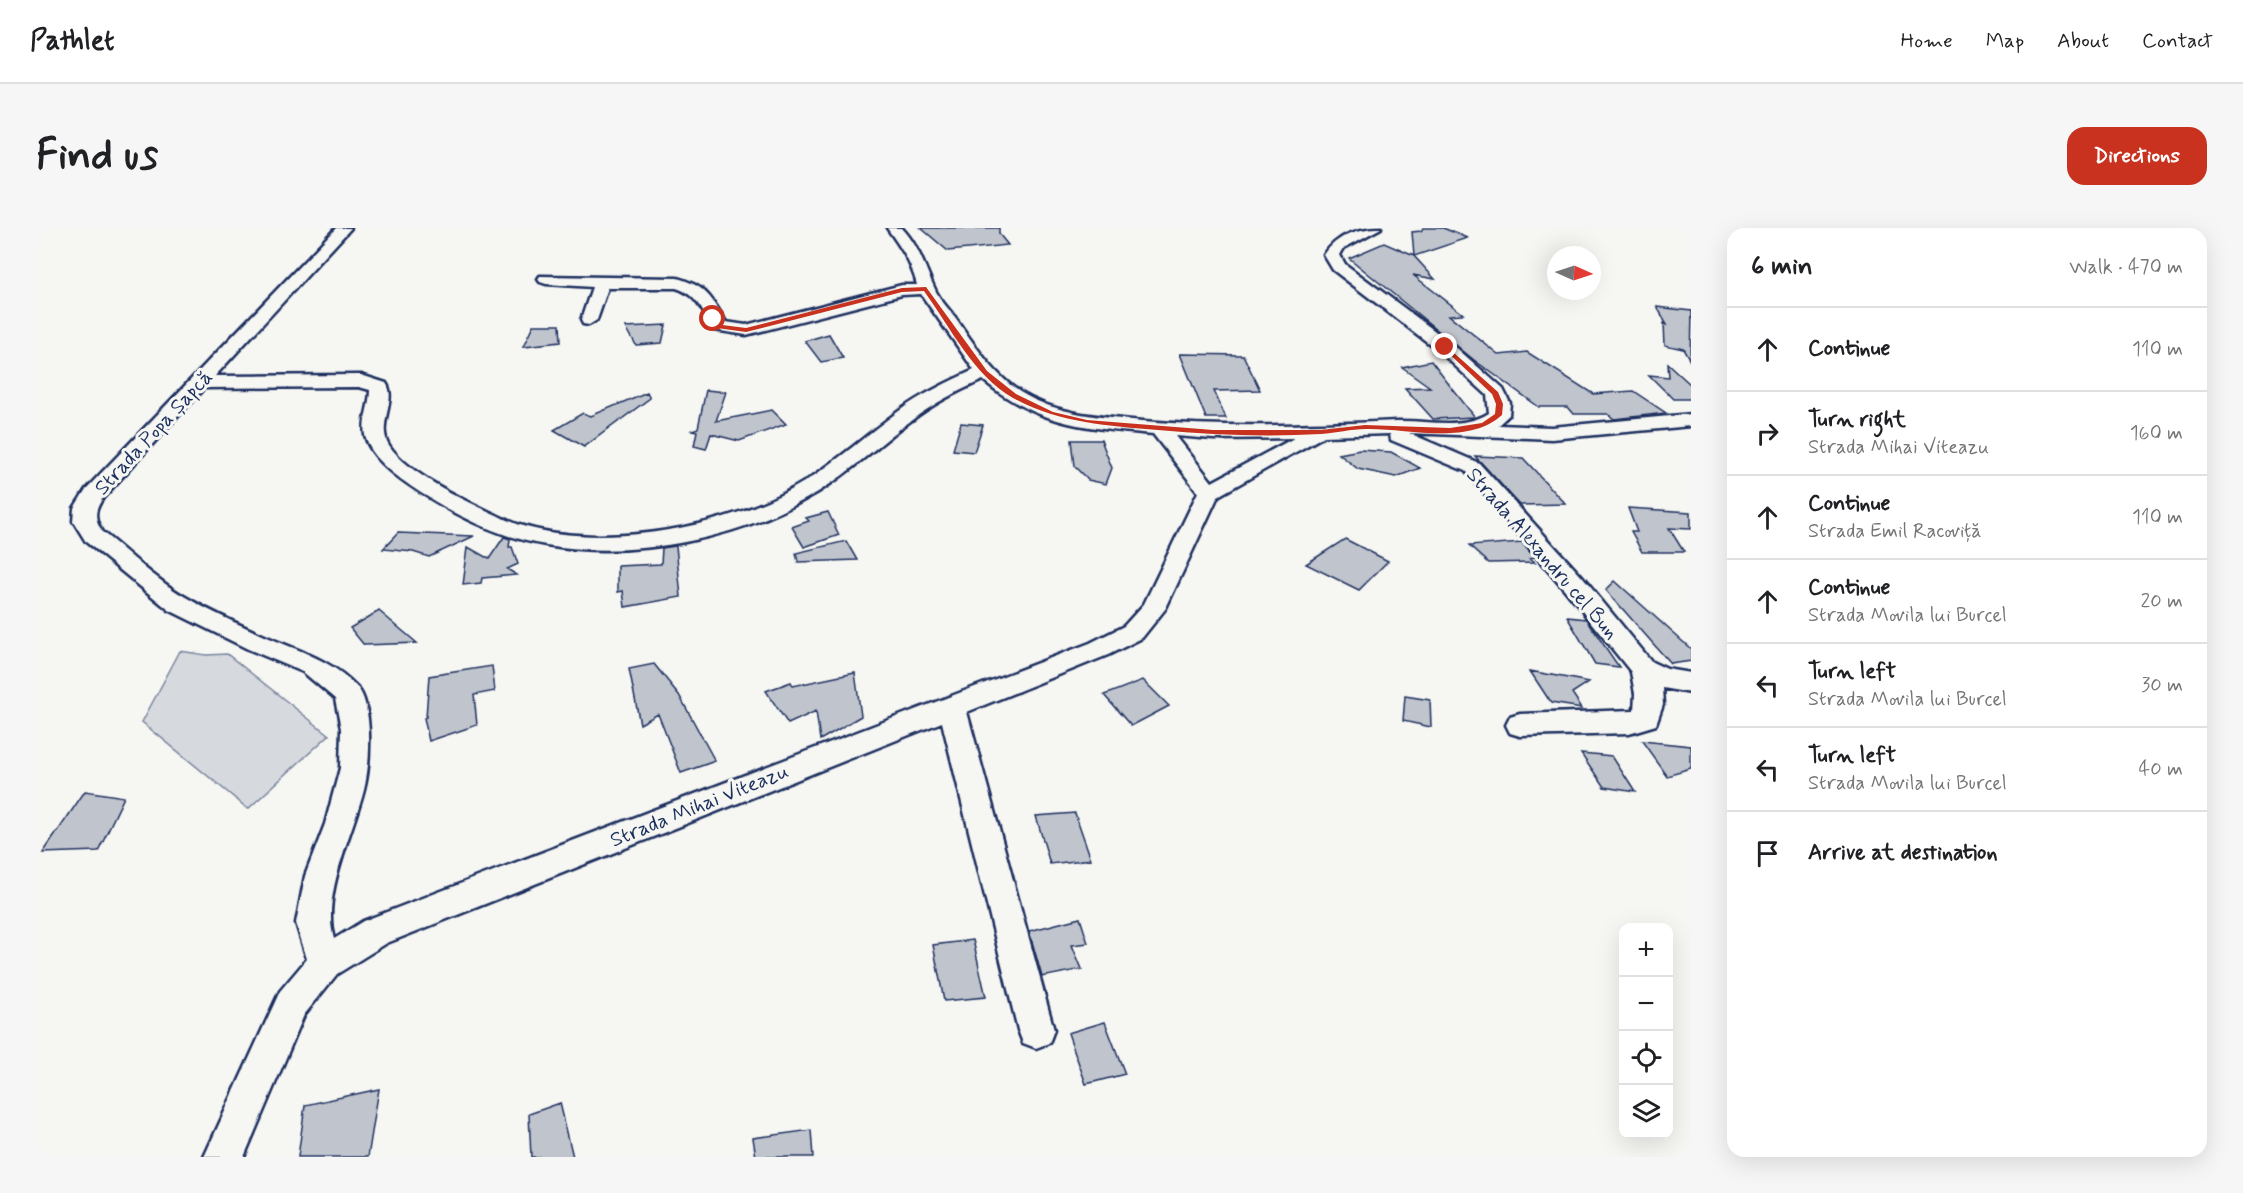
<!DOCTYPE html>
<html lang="en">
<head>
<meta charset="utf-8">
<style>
  :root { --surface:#fff; --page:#f6f6f6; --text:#202124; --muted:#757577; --line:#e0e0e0; --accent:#c8321e }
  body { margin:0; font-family:Mynerve,sans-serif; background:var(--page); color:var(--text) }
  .controls { position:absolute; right:18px; bottom:18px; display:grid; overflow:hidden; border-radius:12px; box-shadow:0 6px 24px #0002 }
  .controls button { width:54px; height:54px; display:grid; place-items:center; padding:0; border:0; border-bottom:2px solid var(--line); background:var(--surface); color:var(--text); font:30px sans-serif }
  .compass { position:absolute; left:1511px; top:18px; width:54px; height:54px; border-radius:50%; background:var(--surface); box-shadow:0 6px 24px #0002; rotate:93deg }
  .stop { position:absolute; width:18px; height:18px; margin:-14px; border:4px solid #c8321e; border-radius:50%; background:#fff }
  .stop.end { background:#c8321e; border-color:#fff; box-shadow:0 2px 6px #0008 }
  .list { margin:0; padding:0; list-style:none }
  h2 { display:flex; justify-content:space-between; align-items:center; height:78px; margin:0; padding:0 24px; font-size:26px }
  h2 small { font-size:20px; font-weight:400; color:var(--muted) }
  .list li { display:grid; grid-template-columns:39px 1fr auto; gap:18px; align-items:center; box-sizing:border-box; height:84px; padding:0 24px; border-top:2px solid var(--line) }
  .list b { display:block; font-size:22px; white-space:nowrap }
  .list p { margin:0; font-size:20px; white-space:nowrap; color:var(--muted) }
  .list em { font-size:20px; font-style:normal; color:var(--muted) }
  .icon { flex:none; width:33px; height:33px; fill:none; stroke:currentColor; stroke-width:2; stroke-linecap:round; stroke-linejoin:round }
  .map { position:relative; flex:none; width:1655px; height:929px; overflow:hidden; border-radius:18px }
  header { display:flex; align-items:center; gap:36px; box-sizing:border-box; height:84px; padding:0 30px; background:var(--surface); border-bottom:2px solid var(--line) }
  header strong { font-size:28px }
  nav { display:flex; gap:33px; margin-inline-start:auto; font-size:21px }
  .intro { display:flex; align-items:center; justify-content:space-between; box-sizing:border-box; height:144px; padding:0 36px }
  h1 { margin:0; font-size:42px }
  .button { padding:15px 27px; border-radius:18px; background:var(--accent); color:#fff; font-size:21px; font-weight:700 }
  main { display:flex; gap:36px; padding:0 36px }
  aside { flex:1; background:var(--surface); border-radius:18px; box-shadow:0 6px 24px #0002 }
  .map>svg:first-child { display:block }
  .green { fill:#d6d9dd; stroke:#78849e; stroke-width:1.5 }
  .building { fill:#c0c4cd; stroke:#1b2f5e; stroke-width:1.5 }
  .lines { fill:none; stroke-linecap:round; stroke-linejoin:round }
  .minor-casing { stroke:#1b2f5e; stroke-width:5 }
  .minor { fill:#f6f6f2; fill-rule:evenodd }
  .route { fill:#c8321e }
  .labels { text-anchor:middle; stroke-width:6; stroke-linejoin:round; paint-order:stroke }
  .street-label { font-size:21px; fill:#1b2f5e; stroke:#f6f6f2 }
</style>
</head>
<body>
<header>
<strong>Pathlet</strong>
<nav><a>Home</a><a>Map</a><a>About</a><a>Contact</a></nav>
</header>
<div class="intro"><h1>Find us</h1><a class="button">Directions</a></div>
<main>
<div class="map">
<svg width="1655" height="929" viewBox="0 0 1655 929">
  <rect width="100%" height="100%" fill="#f6f6f2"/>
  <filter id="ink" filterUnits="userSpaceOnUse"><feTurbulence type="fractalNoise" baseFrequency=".0167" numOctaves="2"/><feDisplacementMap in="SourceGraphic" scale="12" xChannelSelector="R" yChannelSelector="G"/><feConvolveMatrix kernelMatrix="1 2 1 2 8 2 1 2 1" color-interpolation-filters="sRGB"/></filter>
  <g filter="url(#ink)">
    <path class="green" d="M144,423L170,427L191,426L293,507L212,581L106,494Z"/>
    <path class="building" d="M885,0H963V6L972,17L912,23Z
      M1387,0H1407L1432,10L1378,28L1399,51L1377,47L1427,86L1413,87L1463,127L1491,124L1557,166L1597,163L1630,185L1578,191L1572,186H1538L1532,179H1503L1438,132L1313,30L1348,15L1378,28L1376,4L1385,3Z
      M1621,79L1655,83L1654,133L1647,121L1629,117L1628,95L1631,96Z
      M498,97H523L524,114L488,118Z
      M630,97L626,115L600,117L590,99Z
      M793,106L807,130L785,134L769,113Z
      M1144,126L1207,127L1224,162L1178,163L1190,190H1170Z
      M1395,133L1415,159L1439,189L1397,191L1369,160L1394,159L1366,139Z
      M1631,135L1655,157V171H1637L1613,147L1632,149Z
      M670,162L690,164L680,193L736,182L750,196L703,213L675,206L670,221L658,218L661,203L656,202L662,200Z
      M611,164L614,170L548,219L518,202L547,185L555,188Z
      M925,195L947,197L938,224L917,222Z
      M1035,212H1065L1076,240L1070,256L1052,252L1038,238Z
      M1324,222L1355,224L1384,240L1360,249L1322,241L1303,226Z
      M1439,228L1487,230L1530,276L1484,277Z
      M1592,280L1655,284V301L1633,300L1648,324H1606L1595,304H1601Z
      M792,284L803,307L768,319L756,299L773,293L770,290Z
      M362,305L438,308L393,329L377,324L347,321Z
      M468,309L474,311L473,319H476L482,336L471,341L481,347L446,350L445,355L427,357L432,319L453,331Z
      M1309,311L1352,333L1323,362L1270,336Z
      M810,313L821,332L762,334L760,325Z
      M1486,314L1499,329L1494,330L1499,334L1452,335L1433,318Z
      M640,318L645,369L589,379L587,363L582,364V338L625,336L626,320Z
      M1579,353L1655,421V433L1635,436L1570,362Z
      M343,383L381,415L328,417L314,400Z
      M1531,389L1550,391L1583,439L1559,436Z
      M618,436L643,467L679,533L645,545L622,486L604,496L593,441Z
      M456,438L459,463L438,467L441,497L393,513L388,490L390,489L393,448Z
      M1494,443L1553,454L1536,465L1546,480L1515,475Z
      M819,445L825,488L784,512L780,483L752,496L730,463L755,454L757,458Z
      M1107,452L1133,478L1095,498L1068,467Z
      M1369,468L1394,472L1395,499L1367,493Z
      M1606,513L1655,518V541L1631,548Z
      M1545,525L1576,528L1599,564L1568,559Z
      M49,563L88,569L62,623L7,625Z
      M1039,585L1055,631L1014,636L1000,588Z
      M1044,690L1052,715L1036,717L1046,741L1006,749L993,703Z
      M937,712L950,769L908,773L897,717Z
      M1069,794L1089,846L1050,856L1032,805Z
      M343,861L332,929H262L269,877Z
      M524,875L537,929H495L493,886Z
      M775,902L777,929H720L717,910Z"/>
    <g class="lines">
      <defs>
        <path id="minor" d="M300,0H315L179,148L325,147L350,155C362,172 340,197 353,217C371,245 424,270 454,284C464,288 473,294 483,297C568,323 694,300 768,254C802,233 831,206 863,183C886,166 912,154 938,142L885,66L866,67L710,107L678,102C667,85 661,66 640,60H572L561,92L553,97L547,96L545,92L556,59L510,56L504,54L502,51L504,48L641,50C670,58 675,69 690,94L710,97L866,57H881C875,34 864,18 851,0H866C883,18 888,38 898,59C902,70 912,80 919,89C938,116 956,145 984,164C1021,187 1065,189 1107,193C1194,200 1273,197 1361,193C1392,192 1426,202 1453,185L1451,167L1403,123L1297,42L1288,27C1301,7 1322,0 1345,0L1308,20L1304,27L1309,36L1415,115L1467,161L1474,175L1473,187L1462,197L1516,199L1655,186V198L1516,211L1373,205L1443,235L1547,350L1616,434L1631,441L1655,445V465L1626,460L1627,477L1620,497L1593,505L1484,508L1474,505L1470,497L1474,489L1484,486L1598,482L1599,466L1595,444L1529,362L1429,243L1355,212L1354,206L1288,208L1182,268L1130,380L1106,410L1072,427L931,484L1018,802L1013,815L1000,820L987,815L982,802L906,494L351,715L301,746L268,787L208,929H168L244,763L271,731L260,695L269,648L289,596L304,540L305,501L299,471L267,444L212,421L133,382L50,314L37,293L38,280L50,261ZM947,152C1001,197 1049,200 1117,206L1162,264L1108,376L1088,398L1054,415L327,693L298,711C285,667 317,605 328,561C334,538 338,478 321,459C296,432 263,423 231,409C204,397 177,385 153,371C123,355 93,325 66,304C58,291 58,283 67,270L168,160L323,159L334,162C334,177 326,193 329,207C335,238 391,269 416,283C446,299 477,312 510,317C599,332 705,311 782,264C816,243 844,215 876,192C898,175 922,163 947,152ZM1140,208L1177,211L1258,210L1176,254Z"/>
      </defs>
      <use href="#minor" class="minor-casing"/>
      <use href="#minor" class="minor"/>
    </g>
  </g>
  <path class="route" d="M890,59L951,143L980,166L1017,184L1051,192L1177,202H1285L1329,197L1414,200L1446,195L1459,186L1460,176L1456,166L1407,120L1409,117L1462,164L1467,176L1466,187C1432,218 1372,200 1330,201C1315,201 1300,205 1285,206C1231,209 1176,207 1122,202C1071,198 1023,195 977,170C938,148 914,99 888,63L866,64L710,104L681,100L674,91L679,90L686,97L710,100L866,60Z"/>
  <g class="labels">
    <g class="street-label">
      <text transform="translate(117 204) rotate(-47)" y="7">Strada Popa Șapcă</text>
      <text transform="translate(1507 325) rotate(49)" y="7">Strada Alexandru cel Bun</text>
      <text transform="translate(663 577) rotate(-22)" y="7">Strada Mihai Viteazu</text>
    </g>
  </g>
</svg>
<div class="controls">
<button>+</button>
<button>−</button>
<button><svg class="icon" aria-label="locate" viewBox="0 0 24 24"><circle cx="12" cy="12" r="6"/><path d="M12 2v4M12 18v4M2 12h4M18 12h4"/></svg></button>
<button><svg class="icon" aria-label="layers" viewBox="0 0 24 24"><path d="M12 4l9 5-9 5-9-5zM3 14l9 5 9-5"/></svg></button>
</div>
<svg class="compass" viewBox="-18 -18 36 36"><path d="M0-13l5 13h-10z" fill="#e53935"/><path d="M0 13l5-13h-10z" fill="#757577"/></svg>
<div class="stop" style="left:677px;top:91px"></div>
<div class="stop end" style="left:1409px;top:119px"></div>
</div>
<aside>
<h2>6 min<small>Walk · 470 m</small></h2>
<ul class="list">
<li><svg class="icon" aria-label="ahead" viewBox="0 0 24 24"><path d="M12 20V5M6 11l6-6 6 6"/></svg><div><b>Continue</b></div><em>110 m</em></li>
<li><svg class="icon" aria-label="right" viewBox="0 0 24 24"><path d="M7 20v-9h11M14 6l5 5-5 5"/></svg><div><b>Turn right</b><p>Strada Mihai Viteazu</p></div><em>160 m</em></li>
<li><svg class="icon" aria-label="ahead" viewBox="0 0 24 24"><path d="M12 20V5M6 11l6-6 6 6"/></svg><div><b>Continue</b><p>Strada Emil Racoviță</p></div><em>110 m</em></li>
<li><svg class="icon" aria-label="ahead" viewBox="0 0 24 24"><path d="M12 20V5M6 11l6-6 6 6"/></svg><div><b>Continue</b><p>Strada Movila lui Burcel</p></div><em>20 m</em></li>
<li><svg class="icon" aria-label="left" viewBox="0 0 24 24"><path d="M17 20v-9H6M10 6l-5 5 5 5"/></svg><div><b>Turn left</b><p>Strada Movila lui Burcel</p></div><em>30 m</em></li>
<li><svg class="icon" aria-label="left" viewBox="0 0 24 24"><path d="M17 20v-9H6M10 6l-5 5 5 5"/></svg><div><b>Turn left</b><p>Strada Movila lui Burcel</p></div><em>40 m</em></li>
<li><svg class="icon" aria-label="arrive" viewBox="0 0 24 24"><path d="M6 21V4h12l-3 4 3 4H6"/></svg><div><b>Arrive at destination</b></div></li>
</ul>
</aside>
</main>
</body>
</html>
